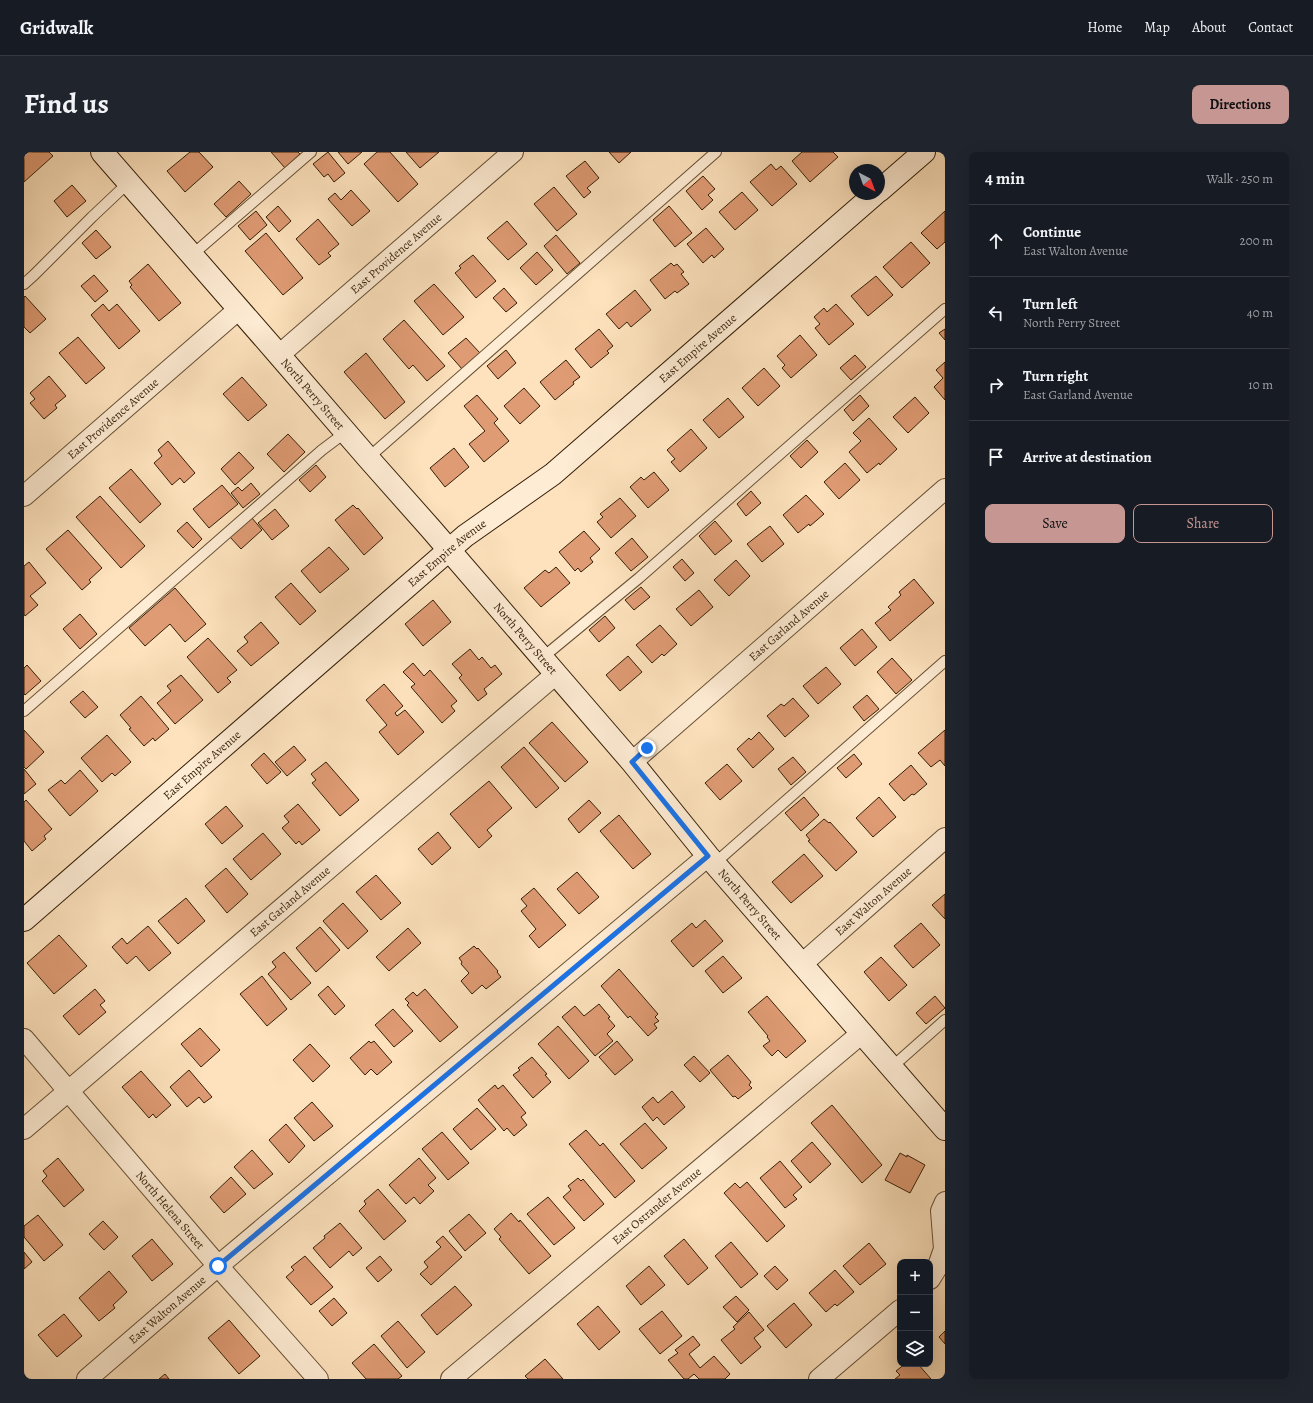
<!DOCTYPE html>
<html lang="en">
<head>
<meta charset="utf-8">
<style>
  :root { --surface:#171b24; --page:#20242c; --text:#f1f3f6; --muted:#9ea1a6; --line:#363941; --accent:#c59692 }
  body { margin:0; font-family:Alegreya,serif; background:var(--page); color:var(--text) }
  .controls { position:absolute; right:12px; bottom:12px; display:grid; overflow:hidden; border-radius:8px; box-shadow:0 4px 16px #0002 }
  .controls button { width:36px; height:36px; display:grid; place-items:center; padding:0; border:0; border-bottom:1px solid var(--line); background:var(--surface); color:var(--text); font:20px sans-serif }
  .compass { position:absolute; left:825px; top:12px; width:36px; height:36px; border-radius:50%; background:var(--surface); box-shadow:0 4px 16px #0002; rotate:139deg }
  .stop { position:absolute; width:12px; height:12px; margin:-9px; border:3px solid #1a73e8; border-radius:50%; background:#fff }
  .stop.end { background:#1a73e8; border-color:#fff; box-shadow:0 1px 4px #0008 }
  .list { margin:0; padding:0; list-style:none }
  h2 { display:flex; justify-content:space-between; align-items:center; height:52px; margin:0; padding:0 16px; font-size:17px }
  h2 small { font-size:13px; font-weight:400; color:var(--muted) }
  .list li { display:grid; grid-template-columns:26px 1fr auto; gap:12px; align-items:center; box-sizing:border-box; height:72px; padding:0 16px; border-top:1px solid var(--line) }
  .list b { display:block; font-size:15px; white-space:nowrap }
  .list p { margin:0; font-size:13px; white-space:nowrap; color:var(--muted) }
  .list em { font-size:13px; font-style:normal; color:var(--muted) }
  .actions { display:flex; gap:8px; padding:12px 16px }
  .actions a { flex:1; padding:9px 0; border:1px solid var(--accent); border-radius:8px; text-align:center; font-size:14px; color:var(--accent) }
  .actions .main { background:var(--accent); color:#111 }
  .icon { flex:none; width:22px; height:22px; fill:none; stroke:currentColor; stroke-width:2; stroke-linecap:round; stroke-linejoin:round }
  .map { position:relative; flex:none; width:921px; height:1227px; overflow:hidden; border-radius:8px }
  header { display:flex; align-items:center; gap:24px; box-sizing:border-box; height:56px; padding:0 20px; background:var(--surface); border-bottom:1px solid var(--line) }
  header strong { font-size:19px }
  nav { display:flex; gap:22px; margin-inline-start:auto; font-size:14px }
  .intro { display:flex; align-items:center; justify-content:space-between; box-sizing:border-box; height:96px; padding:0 24px }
  h1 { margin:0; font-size:28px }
  .button { padding:10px 18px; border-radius:8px; background:var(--accent); color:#111; font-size:14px; font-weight:700 }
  main { display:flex; gap:24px; padding:0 24px }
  aside { flex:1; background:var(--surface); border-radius:8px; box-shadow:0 4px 16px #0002 }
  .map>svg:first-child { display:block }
  .building { fill:#df9b74; stroke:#341f07 }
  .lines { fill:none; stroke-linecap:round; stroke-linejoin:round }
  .lane-casing { stroke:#665034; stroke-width:12 }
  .street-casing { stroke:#665034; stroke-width:22 }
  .secondary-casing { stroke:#341f07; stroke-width:24 }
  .lane { stroke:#feecd4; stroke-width:10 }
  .street { stroke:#feecd4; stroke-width:20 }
  .secondary { stroke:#feecd4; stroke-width:22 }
  .route { stroke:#1a73e8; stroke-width:5 }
  .labels { text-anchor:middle; stroke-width:4; stroke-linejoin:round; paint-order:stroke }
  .street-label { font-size:12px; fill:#341f07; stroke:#feecd4 }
</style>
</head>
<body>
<header>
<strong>Gridwalk</strong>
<nav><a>Home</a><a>Map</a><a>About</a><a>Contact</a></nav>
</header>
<div class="intro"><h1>Find us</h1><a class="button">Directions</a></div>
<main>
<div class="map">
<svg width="921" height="1227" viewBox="0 0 921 1227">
  <rect width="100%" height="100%" fill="#fde2bd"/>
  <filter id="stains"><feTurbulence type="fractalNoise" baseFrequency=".005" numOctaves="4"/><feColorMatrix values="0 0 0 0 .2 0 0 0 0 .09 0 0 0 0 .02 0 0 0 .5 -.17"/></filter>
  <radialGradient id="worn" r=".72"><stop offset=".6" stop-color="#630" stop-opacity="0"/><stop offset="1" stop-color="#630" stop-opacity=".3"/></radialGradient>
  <path class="building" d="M0,0H25L29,4L0,30Z
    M166,0H175L189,15L161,40L143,19Z
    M247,0H274L276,2L261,16Z
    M304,0L321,21L310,30L304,22L300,25L289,12Z
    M314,0H338L324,12Z
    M353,0H366L394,32L374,50L340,12Z
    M382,0H415L396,16Z
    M585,0H607L595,11Z
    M778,0H809L814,5L786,30L768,9Z
    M561,9L575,26L563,36L567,40L560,46L542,24Z
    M747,12L752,18L757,14L773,32L748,54L726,30Z
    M679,24L691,37L684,43L689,48L678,58L662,39Z
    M215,29L227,42L202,65L190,52Z
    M48,33L62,49L43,65L30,49Z
    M530,35L553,62L533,79L510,52Z
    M327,38L346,59L328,74L304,47L311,41L317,48Z
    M718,40L734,58L711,78L695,60Z
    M254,54L267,69L255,80L242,65Z
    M645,54L668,81L651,95L629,68Z
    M232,59L243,73L226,88L214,74Z
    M921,59V90L913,97L897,81Z
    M294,67L315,92L304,101L307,104L295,113L272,87Z
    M483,69L503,92L484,108L463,86Z
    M682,76L700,97L690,106L688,103L679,111L663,92Z
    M72,78L87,95L72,107L58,91Z
    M242,81L279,126L259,143L221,99Z
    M532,83L556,111L543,122L520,94Z
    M887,90L906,111L878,136L859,115Z
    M513,100L529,118L512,133L496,116Z
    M449,103L472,129L452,146L431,121L437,116L435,114Z
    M647,111L650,114L653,112L660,120L657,122L665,132L653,141L651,139L641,147L626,128Z
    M124,112L157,151L135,169L106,135L108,133L105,129Z
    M70,123L84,139L71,150L57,134Z
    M852,124L869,143L844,164L827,144Z
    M410,132L440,165L419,183L390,149Z
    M480,136L493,151L482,160L469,146Z
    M611,138L627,158L607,175L603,170L595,177L582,162Z
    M1,144L22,167L6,181L0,175V145Z
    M79,152L85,159L93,152L116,179L95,197L67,163Z
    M812,152L830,172L805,193L791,176L796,172L790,165L800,156L803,160Z
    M380,168L421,214L403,229L389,213L385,217L359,187Z
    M575,177L589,194L583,199L585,201L567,216L551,197Z
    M921,177V188L915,181Z
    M776,183L793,203L767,226L758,216L761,213L753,204Z
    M54,185L81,216L62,232L35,201Z
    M442,186L456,201L438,217L424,201Z
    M482,198L492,211L474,227L463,214Z
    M342,201L381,250L361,267L320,220Z
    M831,203L842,215L827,228L816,216Z
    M542,208L556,225L549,230L550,232L531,248L516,230Z
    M921,210V248L910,235L919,226L912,218Z
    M740,216L756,234L734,254L718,236Z
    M25,224L42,244L31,253L33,256L20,267L6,251L11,247L6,241Z
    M218,225L243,253L224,269L199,242Z
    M500,236L516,254L496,272L480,254Z
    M453,243L474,267L470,271L485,289L460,310L445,292L461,279L440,254Z
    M836,243L845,254L829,269L820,258Z
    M891,245L905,261L884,281L869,265Z
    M704,246L720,265L695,286L679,268Z
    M845,266L873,297L856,313L855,311L843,321L825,300L837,289L829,281Z
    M667,277L683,296L656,320L647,310L651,307L643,298Z
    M264,282L281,300L260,320L243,302Z
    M783,288L794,300L777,316L766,304Z
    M144,289L171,321L160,331L156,326L148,333L130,311L138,304L134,298Z
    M430,296L445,315L421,335L406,316Z
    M215,300L230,316L211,333L197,317Z
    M821,311L836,328L815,347L800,330Z
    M292,313L302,325L286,340L275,328Z
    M107,317L137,352L116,371L85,336Z
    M630,320L645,338L624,356L606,335L617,325L620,328Z
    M227,331L236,342L219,356L207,341L214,335L218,339Z
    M198,333L214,352L185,376L169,357Z
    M727,339L737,351L722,364L713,352Z
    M782,343L800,362L786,374L785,372L774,381L759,363Z
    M76,344L121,394L97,416L52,365Z
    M596,346L612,364L587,386L573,370L579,365L576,362Z
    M329,353L333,357L334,356L359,386L340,403L311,368Z
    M251,357L265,374L248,388L234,371Z
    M228,366L238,378L217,397L206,385Z
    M691,369L708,389L691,403L675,384Z
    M163,370L178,387L169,396L153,379Z
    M746,374L760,392L738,410L723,392Z
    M44,378L78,416L65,428L67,430L58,438L22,397Z
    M560,379L576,397L566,406L569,410L557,420L554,416L551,419L535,400Z
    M608,386L624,405L607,419L591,401Z
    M305,395L325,417L296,441L277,419Z
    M658,407L670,421L661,429L649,415Z
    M712,408L726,424L705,444L690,428Z
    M5,410L22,431L6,444L14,453L1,464L0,462V414Z
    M532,415L546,431L517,455L500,436L521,418L525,421Z
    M890,427L910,451L866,489L851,471L867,458L864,455L877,443L875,440Z
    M267,431L292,459L276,473L251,445Z
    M617,435L626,445L610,458L601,448Z
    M151,436L182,472L161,490L146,472L121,494L105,476Z
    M675,438L689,455L667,474L652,457Z
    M409,448L427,470L399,494L381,472Z
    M56,462L73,482L56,497L39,477Z
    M581,464L591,476L575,490L565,478Z
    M237,470L255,491L227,514L213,499L224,490L220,485Z
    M636,473L653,492L640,504L638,502L628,511L612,493Z
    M838,477L853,495L831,514L816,496Z
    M184,486L213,518L203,526L207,530L194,541L163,505Z
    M446,497L455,508L458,505L467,516L471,513L478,522L460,537L463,542L454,549L435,526L438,523L428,512Z
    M604,504L618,520L596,539L582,523Z
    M868,506L888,528L872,542L853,520Z
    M389,511L400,524L406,518L433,549L427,554L431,559L418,571L387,535L391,532L379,520Z
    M3,513L17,529L1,543L0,542V516Z
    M802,515L817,532L794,552L779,534Z
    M157,523L179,548L151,572L133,551L147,539L143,534Z
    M360,532L379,554L371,561L373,564L381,558L400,580L374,603L355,580L363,573L342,548Z
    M59,539L74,555L61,566L46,550Z
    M843,543L855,557L840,569L829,555Z
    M117,544L145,577L131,589L129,586L120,594L105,577L107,576L96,563Z
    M769,546L785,564L761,585L743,564L757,552L760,554Z
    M528,570L564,610L541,630L505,591Z
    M0,578L20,600L2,617L0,615Z
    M921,578V614L916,608L907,615L894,601Z
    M735,580L750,597L729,616L713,597L725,586L727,588Z
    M83,583L107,610L91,624L88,621L78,630L57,606Z
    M270,594L282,608L263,624L251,610Z
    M500,595L535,636L512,656L477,615Z
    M240,601L257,620L243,632L227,613Z
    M830,602L838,612L822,626L813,616Z
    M769,605L782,620L767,633L754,617Z
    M302,610L335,648L316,664L288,631L292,628L287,622Z
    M703,612L718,629L696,648L681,631Z
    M887,613L903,632L890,643L888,642L880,649L865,632Z
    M0,617L12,632L0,642Z
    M56,618L74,639L46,664L24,638L37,628L41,632Z
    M465,629L488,656L463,678L468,684L455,696L426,662Z
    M780,645L795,663L777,679L761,661Z
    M855,645L872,665L849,685L832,666Z
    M2,648L28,677L20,684L22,687L8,699L0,689V650Z
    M565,648L577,661L555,681L544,667Z
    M274,652L296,678L278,693L275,689L272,692L258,676L265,670L260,664Z
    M202,654L219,674L198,692L181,672Z
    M595,663L627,702L609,717L576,679Z
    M800,667L805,671L806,670L833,700L812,719L784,689L786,688L782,683Z
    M414,680L427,696L408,713L394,697Z
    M239,681L257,702L227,728L209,707Z
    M780,702L799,724L767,751L748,730Z
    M202,716L224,742L203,761L181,734Z
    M553,720L575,745L555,762L533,737Z
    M352,723L377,751L357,768L332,740Z
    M510,736L542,773L515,796L505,784L512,777L497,759L503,754L497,747Z
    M921,742V767L908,753Z
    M162,746L181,769L154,792L134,769Z
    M319,751L344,779L324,797L299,769Z
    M681,768L699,789L669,815L647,789L668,771L672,776Z
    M897,771L916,793L889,816L870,794Z
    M124,774L147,801L125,819L112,804L103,812L88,795L98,786L103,792Z
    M296,775L316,798L292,820L272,796Z
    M384,776L397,791L365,819L352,805Z
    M35,783L63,814L30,842L3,811Z
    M450,794L453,797L454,796L474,819L473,820L477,825L462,837L458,833L448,842L437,829L445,821L437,812L438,810L435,806Z
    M260,800L287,831L267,848L244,822L252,815L248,810Z
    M699,804L718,826L699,841L681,819Z
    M857,805L883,833L865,849L840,820Z
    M595,817L634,862L631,865L635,869L630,872L633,876L624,884L606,864L604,866L577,834Z
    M238,824L263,857L243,874L216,842Z
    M304,834L321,854L311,863L294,843Z
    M71,837L81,849L76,853L82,860L55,883L39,864Z
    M401,837L434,875L416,890L383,853L385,851L381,847L389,840L393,844Z
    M743,844L782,889L762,906L754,898L748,904L739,894L746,889L743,885L744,884L724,860Z
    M911,844L921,856L902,872L892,861Z
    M575,852L586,865L584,866L591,874L583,882L589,889L571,904L538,865L551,854L560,864Z
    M369,857L389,879L370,895L351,873Z
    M534,874L565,909L545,927L514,892Z
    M176,876L196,898L177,915L157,892Z
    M345,889L347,891L350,889L368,910L353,923L347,917L341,923L326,906Z
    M593,889L609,908L591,923L575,905Z
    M286,892L306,914L289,930L269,908Z
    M704,903L727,930L725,933L728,936L714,947L711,944L709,945L686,918Z
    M670,904L686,921L676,930L660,913Z
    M508,905L523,922L521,923L527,930L509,946L489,923L496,918L494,916Z
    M165,918L188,945L180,951L175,945L163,955L146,935Z
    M117,919L147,953L132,966L129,962L125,966L98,935Z
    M471,933L474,937L479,933L502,961L497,965L503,973L490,984L483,976L480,979L454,948Z
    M648,939L661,955L640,973L633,965L629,969L618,955L629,945L634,951Z
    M288,950L309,974L290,989L270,966Z
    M808,953L858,1013L838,1031L787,971Z
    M453,956L472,977L447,998L429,977Z
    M621,971L643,996L618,1017L596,992Z
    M262,972L281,994L265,1011L245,988Z
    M562,978L576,994L579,991L611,1029L591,1046L545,992Z
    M418,980L445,1011L424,1028L398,997Z
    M788,990L807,1012L786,1031L767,1009Z
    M228,998L249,1022L230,1037L210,1015Z
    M876,1001L883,1005V1003L901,1013L886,1041L861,1028Z
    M34,1006L60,1038L40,1055L18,1029L23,1024L19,1019Z
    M395,1006L412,1026L404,1033L410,1039L396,1052L390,1045L382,1052L365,1033Z
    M756,1009L778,1035L769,1043L773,1047L761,1056L736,1026Z
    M207,1025L222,1042L200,1061L186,1045Z
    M554,1026L557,1029L559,1027L580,1052L560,1069L539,1045L547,1038L544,1034Z
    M723,1030L761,1074L743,1090L700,1041L711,1031L716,1036Z
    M354,1037L382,1069L360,1088L335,1059L342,1052L340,1049Z
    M524,1045L551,1076L530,1093L503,1062Z
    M487,1061L495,1070L496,1068L527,1104L505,1122L475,1087L477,1085L470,1077Z
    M445,1062L462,1081L441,1099L425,1079Z
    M14,1063L39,1093L20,1109L0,1085V1074Z
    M79,1069L94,1085L80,1098L65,1082Z
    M316,1071L338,1096L329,1104L325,1099L306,1116L289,1096L301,1086L300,1084Z
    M419,1084L438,1105L407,1133L396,1122L404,1115L400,1110L417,1095L412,1090Z
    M128,1087L149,1112L128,1129L108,1104Z
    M660,1087L684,1116L664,1133L640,1104Z
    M707,1090L734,1122L717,1136L691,1104Z
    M845,1091L862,1112L836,1133L819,1114Z
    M0,1100L8,1110L0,1117Z
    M281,1104L309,1135L287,1153L262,1125L270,1118L267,1115Z
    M356,1104L368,1118L354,1130L342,1116Z
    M625,1114L641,1133L617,1153L602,1134Z
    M751,1114L764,1128L753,1138L740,1124Z
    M811,1118L830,1140L813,1154L811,1152L802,1160L785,1141Z
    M85,1119L103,1140L89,1153L91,1156L75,1169L55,1146Z
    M431,1134L448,1153L413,1183L397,1163Z
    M712,1144L725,1158L713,1170L699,1155Z
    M310,1146L323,1161L308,1174L295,1159Z
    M770,1151L788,1173L762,1196L743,1174Z
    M574,1154L596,1180L575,1198L553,1172Z
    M638,1159L658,1184L636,1202L615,1177Z
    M725,1160L740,1178L730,1186L737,1195L717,1212L697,1188L711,1177L709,1175Z
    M40,1162L58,1184L33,1205L14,1183Z
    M205,1168L236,1204L215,1222L184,1186Z
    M374,1169L401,1200L383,1216L357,1184Z
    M921,1179V1192L915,1185Z
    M669,1184L676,1193L665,1202L676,1216L690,1204L706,1222L701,1227H675L670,1222L664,1227H660L644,1208L654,1201L651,1198Z
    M350,1192L378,1224L374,1227H342L328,1211Z
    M521,1207L539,1227H504L501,1224Z
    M881,1212H894L907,1227H871L876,1223L872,1219Z
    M141,1222L145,1227H135Z"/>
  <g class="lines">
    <defs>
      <path id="lane" d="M168,103L287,0
        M0,132L10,123L68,65L104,31
        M344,306L692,0
        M518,506L615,426L921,157
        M0,559L298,298L322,280
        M691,711L921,509
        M868,915L921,868"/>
      <g id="street">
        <path id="s1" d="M255,203L489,0"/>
        <path id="s2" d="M0,344L215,157"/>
        <path id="s3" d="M608,610L921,337"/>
        <path id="s4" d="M778,812L921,686"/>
        <path id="s5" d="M0,887L194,1114L294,1227"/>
        <path id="s6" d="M0,977L532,522"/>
        <path d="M906,1127L914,1114L920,1097L917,1059L921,1050"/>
        <path id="s7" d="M63,1227L194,1114L684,704"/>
        <path id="s8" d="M427,1227L838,881"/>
        <path d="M795,1227L876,1158"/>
      </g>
      <g id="secondary">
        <path id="s9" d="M78,0L255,203L344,306L407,377L608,610L684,704L921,977"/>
        <path d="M855,39L900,0"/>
        <path id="s10" d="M0,768L441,384L529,322L851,42"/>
      </g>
    </defs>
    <use href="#lane" class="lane-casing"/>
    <use href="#street" class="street-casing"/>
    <use href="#secondary" class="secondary-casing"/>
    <use href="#lane" class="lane"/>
    <use href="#street" class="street"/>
    <use href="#secondary" class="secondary"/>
  </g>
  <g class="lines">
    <path class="route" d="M194,1114L684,704L608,610L623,596"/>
  </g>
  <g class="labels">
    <g class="street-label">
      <text dy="4" stroke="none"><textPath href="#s1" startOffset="155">East Providence Avenue</textPath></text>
      <text dy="4" stroke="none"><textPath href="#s10" startOffset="884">East Empire Avenue</textPath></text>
      <text dy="4" stroke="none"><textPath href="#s9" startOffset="321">North Perry Street</textPath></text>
      <text dy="4" stroke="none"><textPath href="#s2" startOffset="118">East Providence Avenue</textPath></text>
      <text dy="4" stroke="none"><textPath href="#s10" startOffset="560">East Empire Avenue</textPath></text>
      <text dy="4" stroke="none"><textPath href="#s3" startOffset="208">East Garland Avenue</textPath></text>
      <text dy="4" stroke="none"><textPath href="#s9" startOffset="645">North Perry Street</textPath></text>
      <text dy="4" stroke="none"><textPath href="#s10" startOffset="236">East Empire Avenue</textPath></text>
      <text dy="4" stroke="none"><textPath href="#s4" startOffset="95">East Walton Avenue</textPath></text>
      <text dy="4" stroke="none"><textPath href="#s6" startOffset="350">East Garland Avenue</textPath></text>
      <text dy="4" stroke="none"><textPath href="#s9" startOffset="993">North Perry Street</textPath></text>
      <text dy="4" stroke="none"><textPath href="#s8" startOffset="269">East Ostrander Avenue</textPath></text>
      <text dy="4" stroke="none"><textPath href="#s5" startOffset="225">North Helena Street</textPath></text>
      <text dy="4" stroke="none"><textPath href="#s7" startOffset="106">East Walton Avenue</textPath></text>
    </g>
  </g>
  <rect width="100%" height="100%" filter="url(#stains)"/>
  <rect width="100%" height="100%" fill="url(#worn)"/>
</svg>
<div class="controls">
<button>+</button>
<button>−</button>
<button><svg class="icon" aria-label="layers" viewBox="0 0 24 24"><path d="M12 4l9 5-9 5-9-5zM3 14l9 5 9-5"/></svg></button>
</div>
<svg class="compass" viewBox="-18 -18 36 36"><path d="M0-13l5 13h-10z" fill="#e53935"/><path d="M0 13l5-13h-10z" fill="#9ea1a6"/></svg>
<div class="stop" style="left:194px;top:1114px"></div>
<div class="stop end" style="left:623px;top:596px"></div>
</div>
<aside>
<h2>4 min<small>Walk · 250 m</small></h2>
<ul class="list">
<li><svg class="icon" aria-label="ahead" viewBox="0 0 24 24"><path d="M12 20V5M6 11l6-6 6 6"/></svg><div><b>Continue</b><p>East Walton Avenue</p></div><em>200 m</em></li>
<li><svg class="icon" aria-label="left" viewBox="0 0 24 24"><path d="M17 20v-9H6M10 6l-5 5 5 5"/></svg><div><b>Turn left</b><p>North Perry Street</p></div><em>40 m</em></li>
<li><svg class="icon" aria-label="right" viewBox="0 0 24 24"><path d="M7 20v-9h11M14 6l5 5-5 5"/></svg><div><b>Turn right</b><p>East Garland Avenue</p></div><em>10 m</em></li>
<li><svg class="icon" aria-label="arrive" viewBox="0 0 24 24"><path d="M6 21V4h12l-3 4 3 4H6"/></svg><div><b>Arrive at destination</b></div></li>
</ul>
<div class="actions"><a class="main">Save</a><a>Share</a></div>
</aside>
</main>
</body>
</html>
